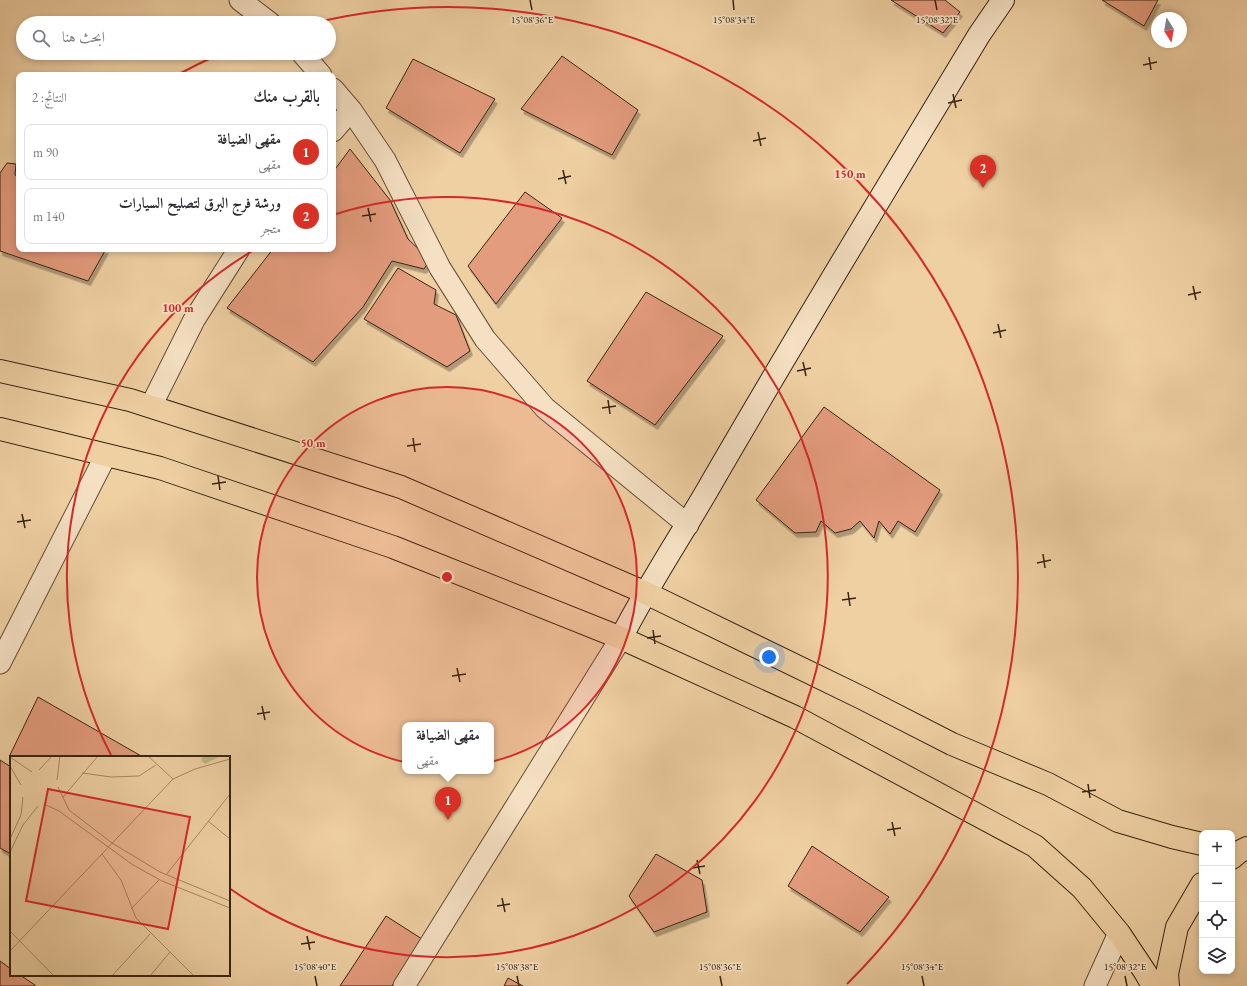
<!DOCTYPE html>
<html lang="ar">
<head>
<meta charset="utf-8">
<style>
  :root { --surface:#fff; --page:#f7f7f7; --text:#2b2b33; --muted:#7c7c81; --line:#e1e1e2; --accent:#d93025 }
  body { margin:0; font-family:"EB Garamond",Amiri,serif; background:var(--page); color:var(--text); direction:rtl }
  .controls { position:absolute; right:12px; bottom:12px; display:grid; overflow:hidden; border-radius:8px; box-shadow:0 2px 6px #0003 }
  .controls button { width:36px; height:36px; display:grid; place-items:center; padding:0; border:0; border-bottom:1px solid var(--line); background:var(--surface); color:var(--text); font:20px sans-serif }
  .compass { position:absolute; left:1151px; top:12px; width:36px; height:36px; border-radius:50%; background:var(--surface); box-shadow:0 2px 6px #0003; rotate:169deg }
  .you { position:absolute; left:769px; top:657px; width:14px; height:14px; margin:-10px; border:3px solid #fff; border-radius:50%; background:#1a73e8; box-shadow:0 0 0 6px #1a73e833 }
  .badge { display:grid; place-items:center; width:26px; height:26px; border-radius:50%; background:var(--accent); color:#fff; font-size:13px; font-weight:700 }
  .pin { position:absolute; translate:-50% -33px; filter:drop-shadow(0 1px 2px #0008) }
  .pin::after { content:''; position:absolute; top:21px; width:14px; height:12px; background:inherit; clip-path:polygon(0 0,100% 0,50% 100%) }
  .popup { position:absolute; left:402px; top:722px; width:92px; height:52px; box-sizing:border-box; display:grid; place-content:center; border-radius:8px; background:var(--surface); filter:drop-shadow(0 1px 3px #0005); font-size:13px; white-space:nowrap; color:var(--muted) }
  .popup b { font-size:15px; color:var(--text) }
  .popup::after { content:''; position:absolute; left:50%; top:100%; margin-left:-8px; border:8px solid transparent; border-top-color:var(--surface) }
  .list { margin:0; padding:0; list-style:none }
  h2 { display:flex; justify-content:space-between; align-items:center; height:52px; margin:0; padding:0 16px; font-size:17px }
  h2 small { font-size:13px; font-weight:400; color:var(--muted) }
  .list li { display:grid; grid-template-columns:26px 1fr auto; gap:12px; align-items:center; box-sizing:border-box; height:56px; margin:0 8px 8px; padding:0 8px; border:1px solid var(--line); border-radius:8px }
  .list b { display:block; font-size:15px; white-space:nowrap }
  .list p { margin:0; font-size:13px; white-space:nowrap; color:var(--muted) }
  .list em { font-size:13px; font-style:normal; color:var(--muted) }
  .icon { flex:none; width:22px; height:22px; fill:none; stroke:currentColor; stroke-width:2; stroke-linecap:round; stroke-linejoin:round }
  .map { position:relative; flex:none; width:1247px; height:986px; overflow:hidden; direction:ltr }
  .search { position:absolute; background:var(--surface); box-shadow:0 2px 6px #0003; left:16px; top:16px; width:320px; height:44px; display:flex; align-items:center; gap:10px; box-sizing:border-box; padding:0 14px; border-radius:22px; color:var(--muted); font-size:15px }
  .panel { position:absolute; background:var(--surface); box-shadow:0 2px 6px #0003; left:16px; top:72px; width:320px; height:180px; border-radius:8px; direction:rtl }
  .map>svg:first-child { display:block }
  .building { fill:#e49c7e; stroke:#362413; filter:url(#shadow) }
  .lines { fill:none; stroke-linecap:round; stroke-linejoin:round }
  .street-casing { stroke:#644f37; stroke-width:23 }
  .secondary-casing { stroke:#362413; stroke-width:24 }
  .primary-casing { stroke:#362413; stroke-width:24 }
  .street { stroke:#f5e0c3; stroke-width:21 }
  .secondary { stroke:#f5e0c3; stroke-width:22 }
  .primary { stroke:#efd0a3; stroke-width:22 }
  .ticks { fill:none; stroke:#362413; stroke-width:1.5 }
  .ring { fill:none; stroke:#d62828; stroke-width:2 }
  .inset-road { fill:none; stroke:#a58b69; stroke-width:1 }
  .view { fill:#d62828; fill-opacity:0.15; stroke:#d62828; stroke-width:2 }
  .inset-edge { fill:none; stroke:#362413; stroke-width:2 }
  .ticks-label { font-size:10px; text-anchor:middle; fill:#362413; stroke:#f5e0c3; stroke-width:3.5; stroke-linejoin:round; paint-order:stroke }
  .centre { fill:#d62828; stroke:#f5e0c3; stroke-width:2 }
  .ring-label { font-size:12px; text-anchor:middle; font-weight:bold; fill:#d62828; stroke:#f5e0c3; stroke-width:3.5; stroke-linejoin:round; paint-order:stroke }
</style>
</head>
<body>
<div class="map">
<svg width="1247" height="986" viewBox="0 0 1247 986">
  <defs>
    <filter id="shadow"><feDropShadow dx="2.5" dy="4.5" stdDeviation="0" flood-color="#0004"/></filter>
  </defs>
  <rect width="100%" height="100%" fill="#efd0a3"/>
  <filter id="stains"><feTurbulence type="fractalNoise" baseFrequency=".005" numOctaves="4"/><feColorMatrix values="0 0 0 0 .2 0 0 0 0 .09 0 0 0 0 .02 0 0 0 .5 -.17"/></filter>
  <radialGradient id="worn" r=".72"><stop offset=".6" stop-color="#630" stop-opacity="0"/><stop offset="1" stop-color="#630" stop-opacity=".3"/></radialGradient>
  <path class="building" d="M891,0H945L960,12L943,33Z
    M1102,0H1158L1144,26Z
    M562,56L638,110L612,155L521,109Z
    M413,59L495,99L460,153L386,108Z
    M350,149L390,200L408,239L430,260L424,269L392,261L363,307L313,362L227,308L273,249H333V172Z
    M7,163L16,164L15,175L19,178V249H106L88,281L0,251V173Z
    M525,192L562,218L496,304L468,266Z
    M398,268L436,290L434,304L456,315L470,351L447,367L364,319Z
    M646,292L723,336L655,425L587,381Z
    M824,407L940,490L915,532L898,521L890,534L879,521L874,538L860,521L851,529L835,533L821,521L816,532L795,533L756,500Z
    M38,697L143,757H15L10,755Z
    M0,760L11,767V854L0,848Z
    M812,846L889,897L860,932L788,886Z
    M656,854L702,880L707,912L654,932L629,896Z
    M386,916L422,939L392,986H340Z
    M0,961L11,969V975H20L35,985V986H0Z
    M508,978L523,986H504Z"/>
  <g class="lines">
    <defs>
      <path id="street" d="M240,0L270,23
        M302,53L321,75
        M333,89L351,110L385,160L440,268L485,339L545,408L688,525
        M333,131L351,110
        M151,406L194,320L239,249
        M0,663L106,455
        M404,986L621,638
        M1095,986L1119,933"/>
      <path id="secondary" d="M621,638C647,587 679,539 708,489C796,336 888,186 979,35L1003,0"/>
      <path id="primary" d="M0,371L130,400L401,487L646,593L862,698L952,744L1048,784L1118,821L1172,837L1202,844
        M0,429L160,468L393,547L621,638L795,717L1035,846L1082,888L1119,933L1145,972L1153,986
        M1232,858L1239,852L1247,848
        M1168,986L1167,974L1177,927L1202,884"/>
    </defs>
    <use href="#street" class="street-casing"/>
    <use href="#secondary" class="secondary-casing"/>
    <use href="#primary" class="primary-casing"/>
    <use href="#street" class="street"/>
    <use href="#secondary" class="secondary"/>
    <use href="#primary" class="primary"/>
  </g>
  <path class="ticks" d="M530,0L532,10M733,0L734,10M935,0L937,10M1149,57L1151,70M1143,65L1157,62M953,94L956,108M948,103L962,100M758,132L761,146M753,141L766,138M563,170L566,184M558,179L571,176M368,208L371,222M362,216L376,214M1193,286L1196,300M1188,295L1201,292M998,324L1001,338M993,333L1006,330M803,362L806,376M797,371L811,368M608,400L610,414M602,408L616,406M413,438L415,452M407,446L421,444M218,476L220,490M212,484L226,482M22,514L25,528M17,522L31,520M1043,554L1045,568M1037,563L1051,560M848,592L850,606M842,600L856,598M653,630L655,644M647,638L661,636M457,668L460,682M452,676L466,674M262,706L265,720M257,714L270,712M1088,784L1090,798M1082,792L1096,790M892,822L895,836M887,830L901,828M697,860L700,874M692,868L705,866M502,898L505,912M497,906L510,904M307,936L310,950M301,944L315,942M315,976L317,986M517,976L519,986M720,976L722,986M922,976L924,986M1125,976L1127,986"/>
  <circle cx="447" cy="577" r="190" fill="#d62828" fill-opacity=".12"/>
  <g class="ring">
    <circle cx="447" cy="577" r="190"/>
    <path d="M111 755A380 380 0 0 1 254 250M336 214A380 380 0 1 1 229 888"/>
    <path d="M179 74A570 570 0 0 1 220 54M314 23A570 570 0 0 1 847 984"/>
  </g>
  <g transform="translate(10 756)">
    <rect width="220" height="220" fill="#efd0a3"/>
    <path d="M193,0H210L195,8L191,4Z" fill="#bfb981"/>
    <path class="inset-road" d="M138,0L163,23M0,1L22,16M0,10L11,29M29,14L42,0M72,17L101,21L129,20L146,9M47,24L50,0M48,31L59,54L102,87L150,116L220,145M53,41L88,0M36,49L49,55L123,109L152,125L220,152M198,65L220,83M0,83L11,59L13,41M0,96L13,69L28,50M92,98L111,124L126,162L184,220M156,119L220,38M121,153L150,123M0,175L44,220M0,195L163,23L185,13L220,3M102,220L140,178M140,220L160,196"/>
    <path class="view" d="M38,33L180,61L158,173L16,145Z"/>
    <rect width="220" height="220" class="inset-edge"/>
  </g>
  <g class="ticks-label">
    <text x="532" y="23">15°08'36"E</text>
    <text x="734" y="23">15°08'34"E</text>
    <text x="937" y="23">15°08'32"E</text>
    <text x="315" y="970">15°08'40"E</text>
    <text x="517" y="970">15°08'38"E</text>
    <text x="720" y="970">15°08'36"E</text>
    <text x="922" y="970">15°08'34"E</text>
    <text x="1125" y="970">15°08'32"E</text>
  </g>
  <circle cx="447" cy="577" r="6" class="centre"/>
  <g class="ring-label">
    <text x="850" y="178">150 m</text>
    <text x="178" y="312">100 m</text>
    <text x="313" y="447">50 m</text>
  </g>
  <rect width="100%" height="100%" filter="url(#stains)"/>
  <rect width="100%" height="100%" fill="url(#worn)"/>
</svg>
<div class="controls">
<button>+</button>
<button>−</button>
<button><svg class="icon" aria-label="locate" viewBox="0 0 24 24"><circle cx="12" cy="12" r="6"/><path d="M12 2v4M12 18v4M2 12h4M18 12h4"/></svg></button>
<button><svg class="icon" aria-label="layers" viewBox="0 0 24 24"><path d="M12 4l9 5-9 5-9-5zM3 14l9 5 9-5"/></svg></button>
</div>
<svg class="compass" viewBox="-18 -18 36 36"><path d="M0-13l5 13h-10z" fill="#e53935"/><path d="M0 13l5-13h-10z" fill="#7c7c81"/></svg>
<div class="you"></div>
<div class="pin badge" style="left:448px;top:820px">1</div>
<div class="popup"><b>مقهى الضيافة</b>مقهى</div>
<div class="pin badge" style="left:983px;top:188px">2</div>
<div class="search"><svg class="icon" aria-label="search" viewBox="0 0 24 24"><circle cx="10" cy="10" r="6"/><path d="M15 15l6 6"/></svg>ابحث هنا</div>
<section class="panel">
<h2>بالقرب منك<small>النتائج: 2</small></h2>
<ul class="list">
<li><span class="badge">1</span><div><b>مقهى الضيافة</b><p>مقهى</p></div><em>90 m</em></li>
<li><span class="badge">2</span><div><b>ورشة فرج البرق لتصليح السيارات</b><p>متجر</p></div><em>140 m</em></li>
</ul>
</section>
</div>
</body>
</html>
